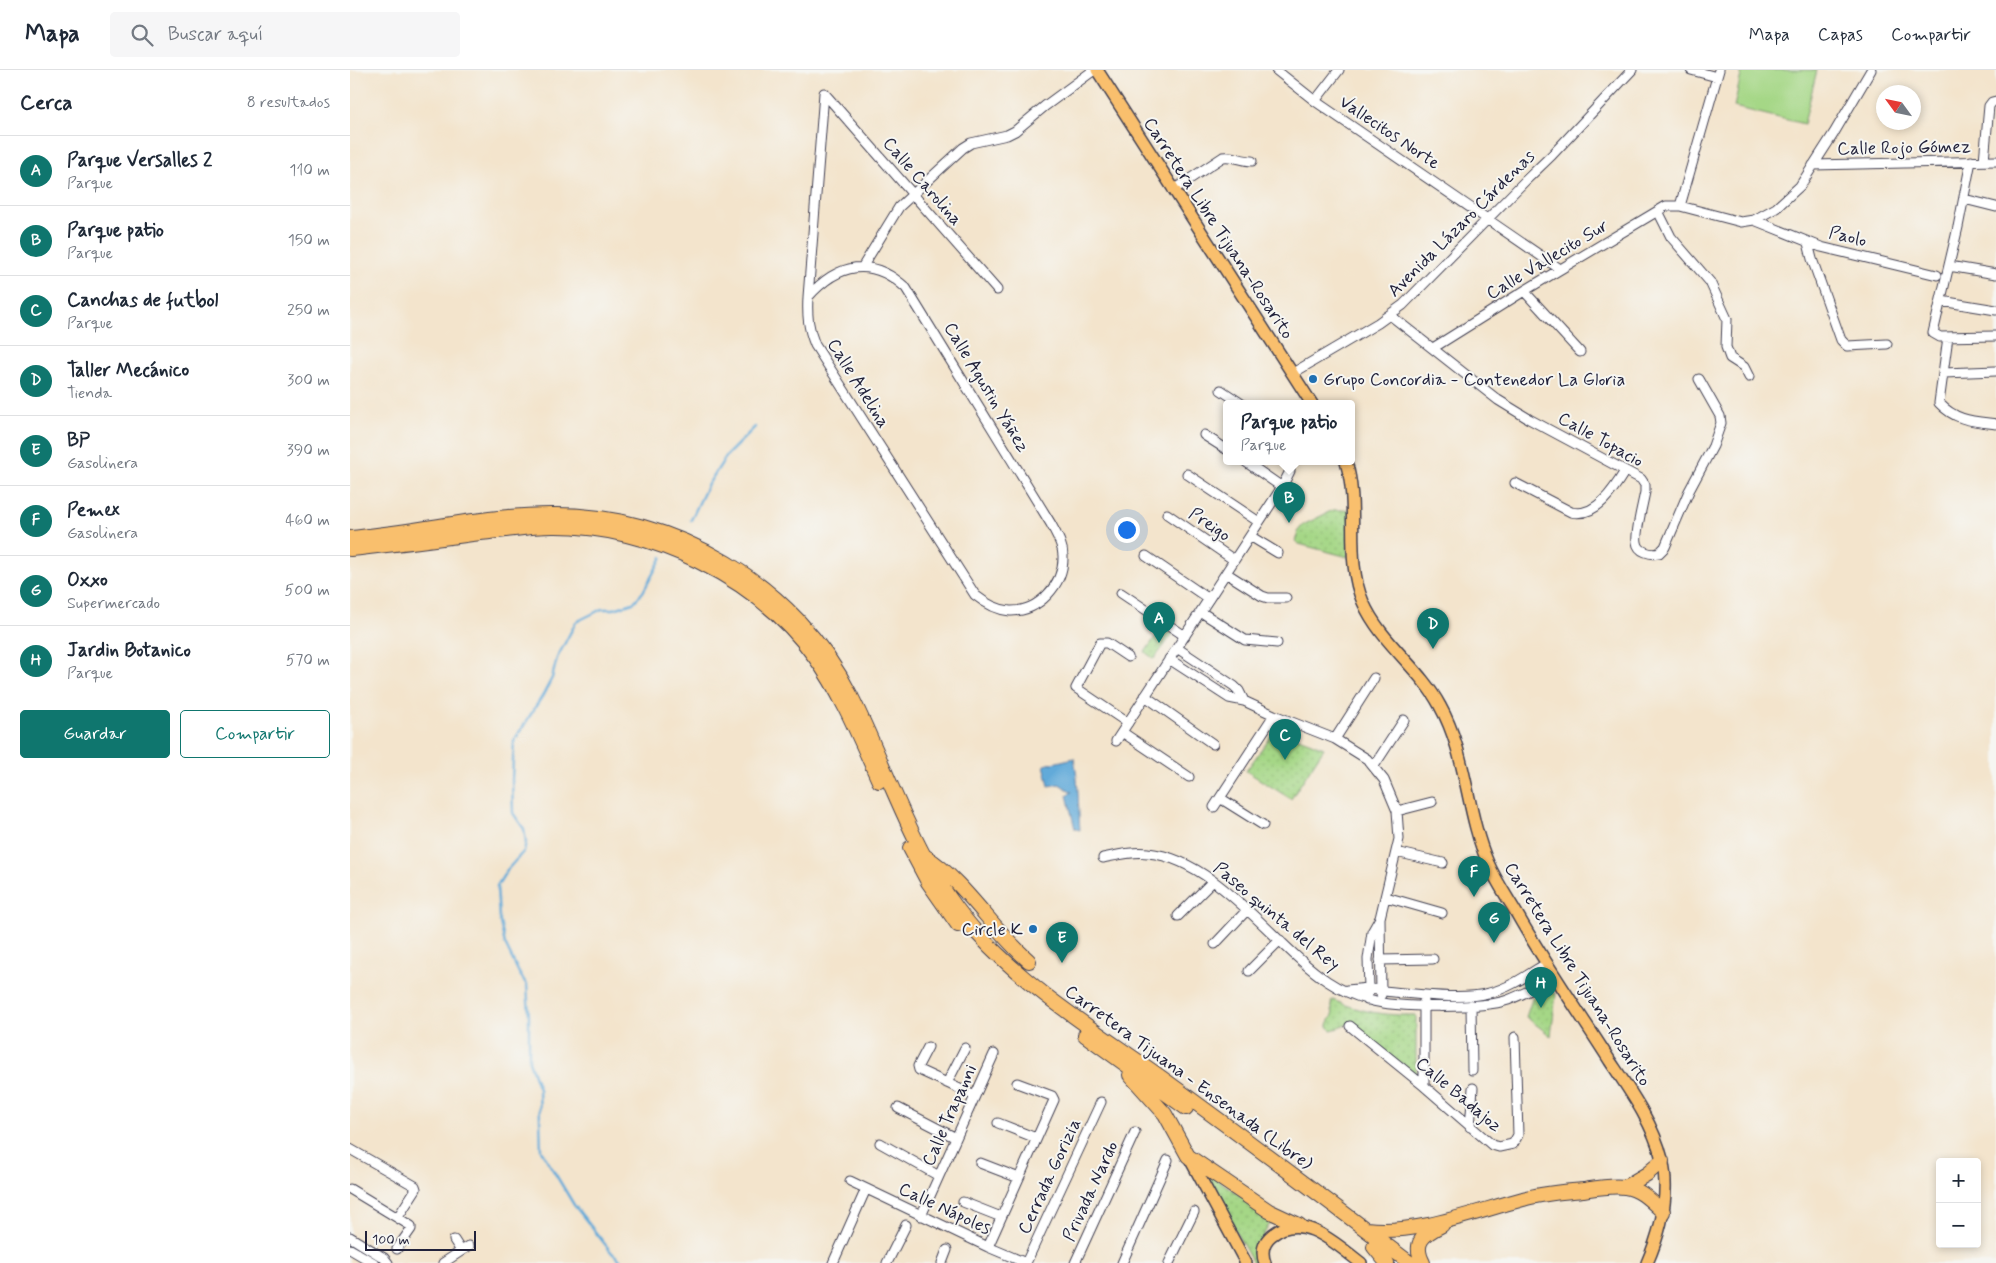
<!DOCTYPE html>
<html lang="es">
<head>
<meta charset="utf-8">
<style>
  :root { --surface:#fff; --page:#f6f6f7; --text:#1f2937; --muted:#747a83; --line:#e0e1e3; --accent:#0f766e }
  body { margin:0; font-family:Mynerve,sans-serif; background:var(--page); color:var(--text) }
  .controls { position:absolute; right:15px; bottom:15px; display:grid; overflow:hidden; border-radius:5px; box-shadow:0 2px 8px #0003 }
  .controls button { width:45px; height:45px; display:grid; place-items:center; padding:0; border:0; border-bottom:1px solid var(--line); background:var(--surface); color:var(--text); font:25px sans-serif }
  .compass { position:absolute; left:1526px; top:15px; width:45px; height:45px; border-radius:50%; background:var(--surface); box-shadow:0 2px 8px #0003; rotate:303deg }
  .scale { position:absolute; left:15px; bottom:12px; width:111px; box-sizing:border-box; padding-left:5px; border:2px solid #22223b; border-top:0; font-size:14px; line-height:18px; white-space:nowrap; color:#22223b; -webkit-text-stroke:4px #f6f6f2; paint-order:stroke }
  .you { position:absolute; left:776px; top:459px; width:18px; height:18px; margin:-12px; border:4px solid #fff; border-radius:50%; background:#1a73e8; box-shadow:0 0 0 8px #1a73e833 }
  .badge { display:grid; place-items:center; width:32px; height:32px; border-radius:50%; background:var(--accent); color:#fff; font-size:16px; font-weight:700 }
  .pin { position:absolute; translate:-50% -41px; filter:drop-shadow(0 1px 2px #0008) }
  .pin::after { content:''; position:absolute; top:26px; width:18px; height:15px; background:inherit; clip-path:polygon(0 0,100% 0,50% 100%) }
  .popup { position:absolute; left:873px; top:330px; width:132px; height:65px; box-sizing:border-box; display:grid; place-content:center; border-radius:5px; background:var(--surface); filter:drop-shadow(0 1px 4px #0005); font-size:16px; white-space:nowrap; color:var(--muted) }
  .popup b { font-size:19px; color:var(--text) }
  .popup::after { content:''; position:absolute; left:50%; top:100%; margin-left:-10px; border:10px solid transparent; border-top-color:var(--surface) }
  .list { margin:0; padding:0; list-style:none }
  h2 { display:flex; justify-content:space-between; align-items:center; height:65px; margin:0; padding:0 20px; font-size:21px }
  h2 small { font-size:16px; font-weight:400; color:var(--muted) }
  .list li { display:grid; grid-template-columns:32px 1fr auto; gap:15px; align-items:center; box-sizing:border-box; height:70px; padding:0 20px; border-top:1px solid var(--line) }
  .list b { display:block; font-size:19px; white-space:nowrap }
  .list p { margin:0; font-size:16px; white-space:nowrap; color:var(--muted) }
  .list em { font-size:16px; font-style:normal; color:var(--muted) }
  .actions { display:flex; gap:10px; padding:15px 20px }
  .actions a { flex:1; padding:11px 0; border:1px solid var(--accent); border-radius:5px; text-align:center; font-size:18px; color:var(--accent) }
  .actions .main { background:var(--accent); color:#fff }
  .icon { flex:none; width:28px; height:28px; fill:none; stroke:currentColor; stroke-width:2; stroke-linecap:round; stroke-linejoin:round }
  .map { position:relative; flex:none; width:1646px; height:1193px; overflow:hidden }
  header { display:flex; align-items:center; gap:30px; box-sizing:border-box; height:70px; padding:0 25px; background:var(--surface); border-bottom:1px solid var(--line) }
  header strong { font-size:24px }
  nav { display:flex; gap:28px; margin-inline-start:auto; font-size:18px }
  .search { width:350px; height:45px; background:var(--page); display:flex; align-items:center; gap:12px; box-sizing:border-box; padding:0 18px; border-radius:5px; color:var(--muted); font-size:19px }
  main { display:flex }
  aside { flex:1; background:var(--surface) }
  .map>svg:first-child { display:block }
  .grass { fill:url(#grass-dots); stroke:#647c60 }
  .pitch { fill:#a5d786; stroke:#647c60 }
  .water { fill:#62aad9; stroke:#42668a }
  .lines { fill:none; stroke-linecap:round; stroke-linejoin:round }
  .stream { stroke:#62aad9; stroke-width:2.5 }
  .minor-casing { stroke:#413f51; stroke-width:11 }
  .major-casing { stroke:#413f51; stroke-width:14 }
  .highway-casing { stroke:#413f51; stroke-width:16 }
  .minor { stroke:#fff; stroke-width:9 }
  .major { stroke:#f9bf6d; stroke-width:11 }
  .highway { stroke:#f9bf6d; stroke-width:14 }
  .poi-dot { fill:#1f6fb2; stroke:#f6f6f2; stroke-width:2 }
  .labels { text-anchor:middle; stroke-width:4; stroke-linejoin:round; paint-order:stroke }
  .street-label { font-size:18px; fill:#22223b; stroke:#f6f6f2 }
  .poi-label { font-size:18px; fill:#22223b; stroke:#f6f6f2; text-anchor:start }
</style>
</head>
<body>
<header>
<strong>Mapa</strong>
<div class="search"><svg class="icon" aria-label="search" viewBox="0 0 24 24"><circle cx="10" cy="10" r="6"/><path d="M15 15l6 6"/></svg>Buscar aquí</div>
<nav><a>Mapa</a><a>Capas</a><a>Compartir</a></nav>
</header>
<main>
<aside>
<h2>Cerca<small>8 resultados</small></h2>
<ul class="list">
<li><span class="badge">A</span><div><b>Parque Versalles 2</b><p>Parque</p></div><em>110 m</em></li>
<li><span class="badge">B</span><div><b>Parque patio</b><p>Parque</p></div><em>150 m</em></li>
<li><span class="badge">C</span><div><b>Canchas de futbol</b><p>Parque</p></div><em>250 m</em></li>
<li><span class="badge">D</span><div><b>Taller Mecánico</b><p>Tienda</p></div><em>300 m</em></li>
<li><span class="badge">E</span><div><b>BP</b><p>Gasolinera</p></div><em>390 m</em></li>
<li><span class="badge">F</span><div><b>Pemex</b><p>Gasolinera</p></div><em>460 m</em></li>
<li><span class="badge">G</span><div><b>Oxxo</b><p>Supermercado</p></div><em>500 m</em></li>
<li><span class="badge">H</span><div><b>Jardin Botanico</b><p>Parque</p></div><em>570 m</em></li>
</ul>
<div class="actions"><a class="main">Guardar</a><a>Compartir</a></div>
</aside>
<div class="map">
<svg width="1646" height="1193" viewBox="0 0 1646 1193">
  <defs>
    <pattern id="grass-dots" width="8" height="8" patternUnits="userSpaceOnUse" patternTransform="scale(1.25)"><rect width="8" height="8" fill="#a5d786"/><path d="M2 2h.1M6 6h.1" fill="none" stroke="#8eb875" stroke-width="1.8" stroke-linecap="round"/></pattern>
  </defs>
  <rect width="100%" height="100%" fill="#f6f6f2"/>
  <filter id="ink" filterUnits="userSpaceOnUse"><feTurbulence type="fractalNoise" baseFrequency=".02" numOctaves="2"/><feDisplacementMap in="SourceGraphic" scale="10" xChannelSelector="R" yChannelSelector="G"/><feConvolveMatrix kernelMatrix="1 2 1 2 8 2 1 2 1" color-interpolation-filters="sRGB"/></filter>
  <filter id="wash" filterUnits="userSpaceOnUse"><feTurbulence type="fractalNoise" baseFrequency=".0096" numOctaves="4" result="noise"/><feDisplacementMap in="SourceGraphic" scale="20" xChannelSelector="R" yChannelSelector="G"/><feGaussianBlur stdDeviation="1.12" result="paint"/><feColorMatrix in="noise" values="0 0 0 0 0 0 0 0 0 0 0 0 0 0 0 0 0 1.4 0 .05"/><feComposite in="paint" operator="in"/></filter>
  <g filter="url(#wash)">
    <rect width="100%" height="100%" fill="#f3e4cc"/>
    <path class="grass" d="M983,440H999L998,487L949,474L945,471L948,466L947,462L953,455Z
      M812,557L823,564L804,589L795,582Z
      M926,659L974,678L941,729L896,701Z
      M1198,920L1206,924L1201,966L1176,947L1182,929Z
      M983,930C1011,942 1036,946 1066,945V1007L998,954L989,958L981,960L978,956L979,950L983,946L981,931Z
      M850,1098L928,1151L919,1155L907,1177L910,1193H903Z"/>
    <path class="pitch" d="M1392,0H1467L1454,54L1384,37Z"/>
    <path class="water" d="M724,688C729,712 728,736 730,760L725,759L717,725L722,722L709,714L699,716L694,695Z"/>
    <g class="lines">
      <path class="stream" d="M341,450L357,416L377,385L405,357
        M274,1193L262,1183L224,1135L191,1080L189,1019L179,991V946L177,915L169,903L155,874L149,848L147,816L157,800L174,781L176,772L174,759L163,743L162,709L164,671L193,625L202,608L207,588L226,552L252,539H264L283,533L293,522L312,487"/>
    </g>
  </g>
  <g filter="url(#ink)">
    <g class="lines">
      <defs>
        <path id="minor" d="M926,0L965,31L1210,199
          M1341,0L1367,7
          M474,23L647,220
          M965,31L989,0
          M1621,91L1608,157L1583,263L1590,267L1646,266
          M1634,91L1639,36L1642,32L1646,31
          M1463,95L1646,91
          M823,120L873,87C883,85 891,91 902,91
          M1614,129L1646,137
          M1330,136L1369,0
          M1308,141L1321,167L1360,212L1377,249L1376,277L1380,288L1394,297L1399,307
          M1404,150L1471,177L1587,205
          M1458,173L1462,189L1491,270L1497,276L1537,274
          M513,196L549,137L613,78L621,73L657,65L665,61L695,36L744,0
          M1599,196L1646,204
          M1174,221L1230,282
          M458,227C488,193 522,186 556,218L701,454C706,464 713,474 713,486C714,514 689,542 660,541C647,540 635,533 625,525L465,275C458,258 457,245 458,227L474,23
          M1591,231L1646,240
          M1040,245L1148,330L1179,349L1291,409L1295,415V422C1293,433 1285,463 1287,472C1288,482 1301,485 1309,483L1315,477L1339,421L1363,376L1371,353L1370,346L1349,309
          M1598,267L1589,333C1606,351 1623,351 1646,354
          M1083,278L1174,221L1316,136H1330L1391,152L1404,150L1426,138L1450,116L1484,63L1521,0
          M943,303L1028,253L1053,235L1175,111L1202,85L1282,0
          M1594,303L1646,301
          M871,320L892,334
          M854,365L876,379
          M896,392L932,417
          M837,404L909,452
          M1165,413L1221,442C1246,448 1264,419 1275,401
          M817,444L884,490
          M900,466L928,483
          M796,486L859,529
          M876,503L912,526L918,528H936
          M771,523L835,566
          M851,542L895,570L927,573
          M827,578L884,616L889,621L894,631
          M819,589L879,628L894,631L924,645L985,669L1017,689L1034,710L1047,741L1049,769L1030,848L1022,862L1018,889L1019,918L1017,930
          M795,626L863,674
          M778,653L726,618L750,573H757L778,587
          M772,662L839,707
          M985,669L1024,608
          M766,671L932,417L940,401L938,392
          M1024,696L1054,650
          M870,728L913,755
          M864,737L924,645
          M1047,741L1082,732
          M1046,782L1093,793
          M753,788C768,785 783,781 798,783C868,790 923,875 977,911C989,919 1005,926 1019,930C1045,938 1132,939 1158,930C1174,924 1190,915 1206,908
          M1036,827L1092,843
          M828,846L863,811
          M1030,848L1031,925
          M865,874L898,839
          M1030,890L1083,889
          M899,901L930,870
          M997,920L1019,918L1032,921C1063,923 1109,931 1139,923C1160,918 1179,904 1197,893
          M1074,931V1016
          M1121,935L1122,1000
          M1000,956L1074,1016L1142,1075L1149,1077L1163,1074L1168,1065L1165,967
          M578,977L568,996L569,1000L625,1026
          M597,1013L615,978
          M548,1038L606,1068
          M648,1053L686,1068
          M1120,1057L1123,1018
          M530,1073L589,1106
          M0,1079L65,1116L66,1119L48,1147
          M630,1093L669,1108
          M500,1111L638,1177L676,1193
          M0,1119L61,1156V1159L47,1179
          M613,1132L651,1147
          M571,1146L644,984
          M0,1167L34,1188L38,1193
          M104,1170L111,1181
          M638,1177L704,1030L702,1026L667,1013
          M0,1179L24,1193
          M93,1193L119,1176
          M483,1193L516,1119
          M537,1193L556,1155
          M592,1193L597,1180
          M676,1193L751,1032
          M725,1193L785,1062
          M772,1193L818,1090
          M819,1193L844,1142"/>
        <path id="major" d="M747,0L962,334
          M996,392C1010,437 994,488 1013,532C1031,573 1070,598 1090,636C1117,684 1116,743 1138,793C1146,811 1157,827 1167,844C1195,894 1229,942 1260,991C1280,1021 1303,1053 1312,1089C1320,1123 1311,1161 1297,1193
          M839,1087L896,1193
          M915,1193C911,1182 913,1172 922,1165C952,1140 987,1175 1011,1193"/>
        <path id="highway" d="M0,468C67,462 133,445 201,445C325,443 445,514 501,626C541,706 566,797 628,864C683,924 754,966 820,1014C901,1073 981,1133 1060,1193
          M0,479C49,474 98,467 147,461C165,459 184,456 203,456C299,455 409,508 465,587C492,624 510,669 529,711
          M560,778L578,812L608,855
          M576,787C615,812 642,859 679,891
          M735,965L836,1038
          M780,1005L815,1044L838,1086L919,1141L949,1155
          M1275,1117L1297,1104L1312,1091
          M1016,1159C1067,1165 1124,1142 1173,1129C1192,1123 1213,1122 1233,1120C1246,1118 1262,1115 1275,1117C1291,1119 1302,1132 1313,1142
          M1024,1177L1037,1193
          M1073,1193C1062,1172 1074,1164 1092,1155"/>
      </defs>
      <use href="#minor" class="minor-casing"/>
      <use href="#major" class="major-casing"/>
      <use href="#highway" class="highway-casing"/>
      <use href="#minor" class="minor"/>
      <use href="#major" class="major"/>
      <use href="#highway" class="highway"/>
    </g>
  </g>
  <g class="poi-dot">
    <circle cx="963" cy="309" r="5"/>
    <circle cx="683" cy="859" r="5"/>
  </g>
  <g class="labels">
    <g class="street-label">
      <text transform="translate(1040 62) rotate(34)" y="6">Vallecitos Norte</text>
      <text transform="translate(1554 77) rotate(-1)" y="6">Calle Rojo Gómez</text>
      <text transform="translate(573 111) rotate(49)" y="6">Calle Carolina</text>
      <text transform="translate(1111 153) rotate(-45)" y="6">Avenida Lázaro Cárdenas</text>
      <text transform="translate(869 158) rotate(57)" y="6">Carretera Libre Tijuana-Rosarito</text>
      <text transform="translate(1498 166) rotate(14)" y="6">Paolo</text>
      <text transform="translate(1197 189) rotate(-31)" y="6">Calle Vallecito Sur</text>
      <text transform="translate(509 313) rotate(58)" y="6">Calle Adelina</text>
      <text transform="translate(637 317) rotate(59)" y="6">Calle Agustin Yáñez</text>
      <text transform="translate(1251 369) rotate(29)" y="6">Calle Topacio</text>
      <text transform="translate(860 454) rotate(34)" y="6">Preigo</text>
      <text transform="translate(927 846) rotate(40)" y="6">Paseo quinta del Rey</text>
      <text transform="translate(1228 904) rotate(58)" y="6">Carretera Libre Tijuana-Rosarito</text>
      <text transform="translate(839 1007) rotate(36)" y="6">Carretera Tijuana - Ensenada (Libre)</text>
      <text transform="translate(1109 1024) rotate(40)" y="6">Calle Badajoz</text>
      <text transform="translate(599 1045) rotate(-66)" y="6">Calle Trapanni</text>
      <text transform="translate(699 1106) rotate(-65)" y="6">Cerrada Gorizia</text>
      <text transform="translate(740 1121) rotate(-65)" y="6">Privada Nardo</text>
      <text transform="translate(595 1138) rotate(25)" y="6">Calle Nápoles</text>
    </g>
    <g class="poi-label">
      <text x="973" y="315">Grupo Concordia - Contenedor La Gloria</text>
      <text x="673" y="865" text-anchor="end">Circle K</text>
    </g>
  </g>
</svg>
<div class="controls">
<button>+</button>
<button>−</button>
</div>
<svg class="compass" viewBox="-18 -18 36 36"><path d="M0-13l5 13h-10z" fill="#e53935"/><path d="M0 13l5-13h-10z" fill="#747a83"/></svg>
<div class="scale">100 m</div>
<div class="you"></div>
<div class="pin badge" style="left:809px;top:573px">A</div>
<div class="pin badge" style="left:939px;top:453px">B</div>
<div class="popup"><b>Parque patio</b>Parque</div>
<div class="pin badge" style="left:935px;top:690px">C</div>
<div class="pin badge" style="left:1083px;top:579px">D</div>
<div class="pin badge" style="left:712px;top:893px">E</div>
<div class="pin badge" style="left:1124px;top:827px">F</div>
<div class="pin badge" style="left:1144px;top:873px">G</div>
<div class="pin badge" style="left:1191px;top:938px">H</div>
</div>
</main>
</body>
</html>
